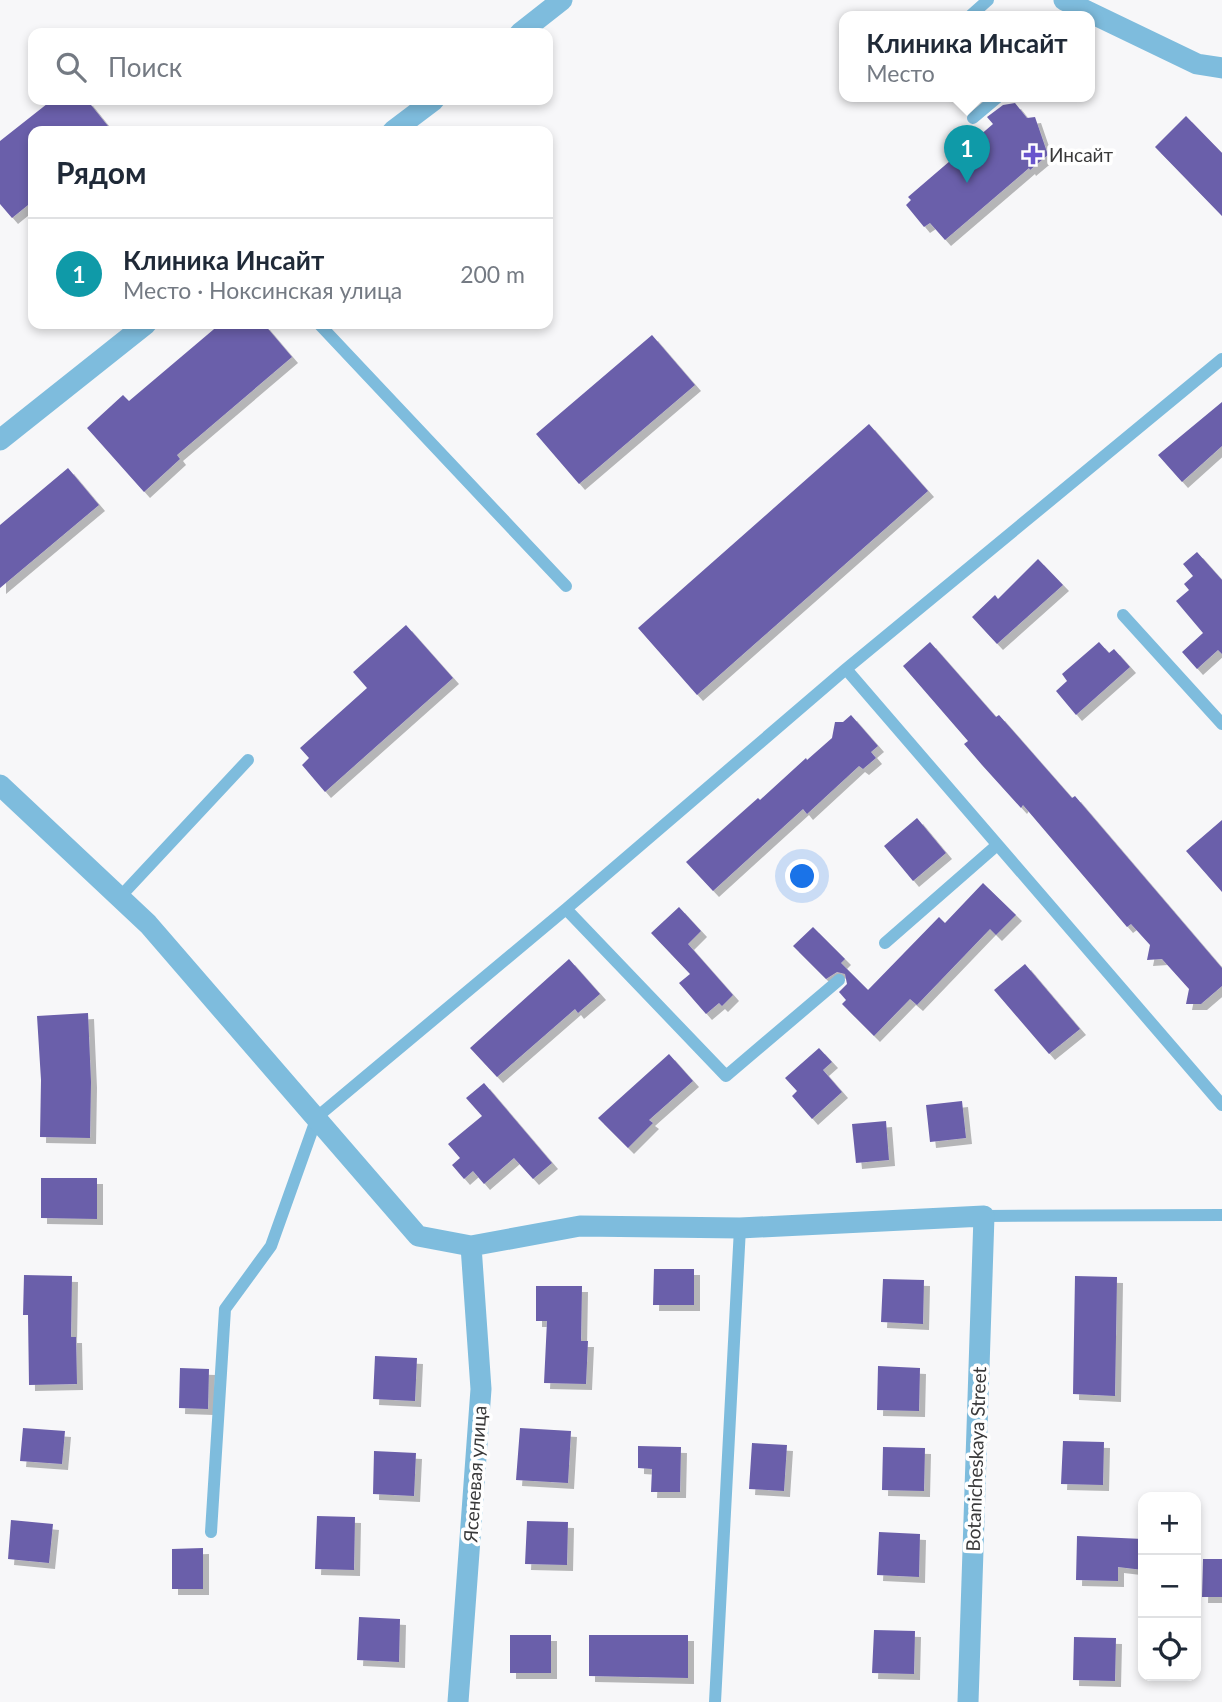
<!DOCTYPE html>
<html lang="ru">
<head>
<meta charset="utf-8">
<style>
  :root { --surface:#fff; --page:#f6f6f7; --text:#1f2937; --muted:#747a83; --line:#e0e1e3; --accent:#6854cd }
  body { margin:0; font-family:Lato,sans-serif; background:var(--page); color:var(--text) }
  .controls { position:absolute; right:21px; bottom:21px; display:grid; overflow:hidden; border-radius:14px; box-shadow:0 4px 10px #0003 }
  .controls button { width:63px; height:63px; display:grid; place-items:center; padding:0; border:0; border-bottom:2px solid var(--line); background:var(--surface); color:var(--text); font:35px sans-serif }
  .you { position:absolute; left:803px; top:877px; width:24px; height:24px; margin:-18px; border:5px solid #fff; border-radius:50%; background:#1a73e8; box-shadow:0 0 0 10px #1a73e833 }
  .badge { display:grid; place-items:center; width:46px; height:46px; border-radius:50%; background:var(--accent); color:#fff; font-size:23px; font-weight:700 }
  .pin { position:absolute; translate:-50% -58px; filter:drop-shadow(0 2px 4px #0008) }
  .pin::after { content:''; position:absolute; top:37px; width:24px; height:21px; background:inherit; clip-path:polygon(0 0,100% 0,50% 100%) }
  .popup { position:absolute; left:839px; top:11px; width:256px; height:91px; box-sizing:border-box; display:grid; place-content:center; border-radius:14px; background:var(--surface); filter:drop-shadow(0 2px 5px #0005); font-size:23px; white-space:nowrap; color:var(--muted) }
  .popup b { font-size:26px; color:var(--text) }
  .popup::after { content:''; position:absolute; left:50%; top:100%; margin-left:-14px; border:14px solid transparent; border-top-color:var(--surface) }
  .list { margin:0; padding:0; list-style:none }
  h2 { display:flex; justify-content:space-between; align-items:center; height:91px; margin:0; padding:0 28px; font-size:30px }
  h2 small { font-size:23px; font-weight:400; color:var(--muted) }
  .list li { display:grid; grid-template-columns:46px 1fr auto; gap:21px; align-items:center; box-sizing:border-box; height:112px; padding:0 28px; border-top:2px solid var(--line) }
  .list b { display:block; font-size:26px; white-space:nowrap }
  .list p { margin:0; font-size:23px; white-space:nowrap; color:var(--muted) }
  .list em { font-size:23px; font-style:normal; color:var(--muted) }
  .icon { flex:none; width:38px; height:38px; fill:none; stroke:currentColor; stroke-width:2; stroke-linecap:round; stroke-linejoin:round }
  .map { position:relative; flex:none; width:1222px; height:1702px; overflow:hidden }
  .search { position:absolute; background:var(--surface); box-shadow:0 4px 10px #0003; left:28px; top:28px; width:525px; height:77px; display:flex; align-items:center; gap:18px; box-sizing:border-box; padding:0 24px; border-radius:14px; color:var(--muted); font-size:26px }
  .panel { position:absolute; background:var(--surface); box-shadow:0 4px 10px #0003; left:28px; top:126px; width:525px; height:203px; border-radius:14px }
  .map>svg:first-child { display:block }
  .building { fill:#6b5faa; filter:url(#shadow) }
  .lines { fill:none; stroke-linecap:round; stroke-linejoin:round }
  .lane { stroke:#7ebcdd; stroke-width:12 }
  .street { stroke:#7ebcdd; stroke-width:21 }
  .poi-dot { fill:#6854cd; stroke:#fff; stroke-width:2.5 }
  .labels { text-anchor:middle; stroke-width:7; stroke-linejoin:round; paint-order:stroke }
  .poi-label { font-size:19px; fill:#39393a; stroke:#fff; text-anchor:start }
  .street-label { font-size:19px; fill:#39393a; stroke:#fff }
</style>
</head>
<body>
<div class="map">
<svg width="1222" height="1702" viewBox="0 0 1222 1702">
  <defs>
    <filter id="shadow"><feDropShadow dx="6" dy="6" stdDeviation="0" flood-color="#0004"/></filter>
  </defs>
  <rect width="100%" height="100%" fill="#f7f7f9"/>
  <path class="building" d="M52,100H87L112,131H33V201L12,218L0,204V141Z
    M1015,103L1027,118L1035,117L1048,155L1030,170L1029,168L945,240L930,223L924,227L906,205L911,200L908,197L993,124L987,117L1003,105Z
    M1186,116L1222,153V216L1155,147Z
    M220,324H264L292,357L177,455L180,459L144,492L87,428L123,395L129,401Z
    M652,335L695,385L579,484L536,434Z
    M1222,402V446L1182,482L1158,455Z
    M869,424L928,491L697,695L638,628Z
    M68,468L99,505L0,588V525Z
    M1197,552L1222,580V654L1218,650L1197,669L1182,652L1203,633L1176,601L1189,590L1184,584L1193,576L1183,564Z
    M1038,559L1063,585L997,644L972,617L995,595L998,599Z
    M406,625L453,678L325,792L302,765L309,758L300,748L367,688L353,672Z
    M930,642L996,717L999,715L1072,798L1075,796L1222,968V986L1201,1004H1186L1189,989L1162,959L1147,960L1150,945L1131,924L1127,927L1023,805L1021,808L982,765L964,744L968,741L903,666Z
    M1099,642L1109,653L1114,649L1130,667L1076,715L1056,691L1067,681L1062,674Z
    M851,715L878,746L871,752L876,758L863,769L859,766L807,814L803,809L713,891L686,862L758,798L760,800L806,758L807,760L832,738L835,722H843Z
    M917,818L946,853L913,881L884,846Z
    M1222,820V892L1186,851Z
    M983,883L1016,915L996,935L990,929L917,1005L910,999L874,1036L842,1004L846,1000L839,992L847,984L845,974L837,972L826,979L793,946L813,927L845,959L841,963L868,990L939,917L945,923Z
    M679,907L701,931L688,944L733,995L722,1006L719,1003L706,1014L679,983L690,974L651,933Z
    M569,959L600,994L578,1013L575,1009L497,1077L470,1048Z
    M1025,964L1080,1029L1049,1054L994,990Z
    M88,1013L91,1082L90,1138L40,1137L41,1080L37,1016Z
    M819,1048L832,1062L823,1070L842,1092L812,1119L792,1096L797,1091L785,1078Z
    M669,1054L693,1081L649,1120L653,1123L628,1148L598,1118Z
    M484,1083L552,1163L533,1179L514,1158L484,1184L473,1171L464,1179L452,1165L460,1158L448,1144L482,1116L466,1098Z
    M962,1101L966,1138L930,1142L926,1105Z
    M886,1121L889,1160L856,1163L852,1124Z
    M41,1178H97V1219L41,1218Z
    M654,1269H694V1305H653Z
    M24,1275L72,1276L71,1337H76L77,1384L29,1385L28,1315H23Z
    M1075,1276L1117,1277L1115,1396L1073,1394Z
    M883,1279L924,1280L923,1324L881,1322Z
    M536,1286H582L581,1341H588L586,1384L544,1383L547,1321H536Z
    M375,1356L417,1358L415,1401L373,1399Z
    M878,1366L920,1368L919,1411L877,1410Z
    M180,1368L209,1369L208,1409L179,1408Z
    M23,1428L65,1431L62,1464L20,1461Z
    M520,1428L571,1431L568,1483L516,1480Z
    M1063,1441L1104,1442L1103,1485L1061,1484Z
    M752,1443L787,1445L784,1491L749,1489Z
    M638,1446L681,1447L680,1492H651L652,1469L638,1468Z
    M883,1447L925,1448L924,1491L882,1490Z
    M374,1451L416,1453L414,1496L373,1494Z
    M317,1516L355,1517L354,1570L315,1569Z
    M11,1520L53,1524L49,1563L8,1559Z
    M527,1521L568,1522L567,1565L525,1564Z
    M879,1532L920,1534L919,1577L877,1575Z
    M1077,1536L1143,1539V1570L1118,1567V1581L1076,1580Z
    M203,1548V1589H172V1549Z
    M1203,1559H1222V1597H1202Z
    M359,1617L400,1619L399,1662L357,1660Z
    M874,1630L915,1631L914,1674L872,1673Z
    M510,1635H551V1673H510Z
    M589,1635H688V1678L589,1676Z
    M1074,1637L1116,1638L1115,1681L1073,1680Z"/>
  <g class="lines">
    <path class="lane" d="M969,17L988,0
      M973,118L998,97
      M319,324L566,586
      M1123,615L1222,724
      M846,669L1222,1105
      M120,897L248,760
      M566,909L726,1076L839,980
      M885,943L996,846
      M984,1216L1222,1215
      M211,1532L225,1309L271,1246L317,1117L566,909L846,669L1222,359
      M715,1702L740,1228"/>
    <path class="street" d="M1064,0L1197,64L1222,68
      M520,33L562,0
      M393,131L434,100
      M0,440L146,324
      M0,785L148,924L418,1236L471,1246L580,1226L740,1228L984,1216L968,1702
      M458,1702L481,1389L471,1246"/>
  </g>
  <path class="poi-dot" d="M1029.5 144.5h7v7h7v7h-7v7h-7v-7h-7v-7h7z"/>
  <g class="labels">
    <g class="poi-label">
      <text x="1049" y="162">Инсайт</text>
    </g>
    <g class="street-label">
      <text transform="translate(976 1459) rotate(-88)" y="7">Botanicheskaya Street</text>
      <text transform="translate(475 1474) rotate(-86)" y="7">Ясеневая улица</text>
    </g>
  </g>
</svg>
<div class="controls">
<button>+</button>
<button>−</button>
<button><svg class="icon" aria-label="locate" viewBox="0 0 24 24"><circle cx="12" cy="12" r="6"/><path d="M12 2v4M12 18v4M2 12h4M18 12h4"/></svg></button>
</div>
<div class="you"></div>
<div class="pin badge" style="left:967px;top:183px;background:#0f9aa8">1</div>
<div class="popup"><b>Клиника Инсайт</b>Место</div>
<div class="search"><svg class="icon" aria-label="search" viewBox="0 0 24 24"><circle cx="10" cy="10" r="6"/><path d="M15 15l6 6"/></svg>Поиск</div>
<section class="panel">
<h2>Рядом<small></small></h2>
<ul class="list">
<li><span class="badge" style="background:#0f9aa8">1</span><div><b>Клиника Инсайт</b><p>Место · Ноксинская улица</p></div><em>200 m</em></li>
</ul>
</section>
</div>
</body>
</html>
